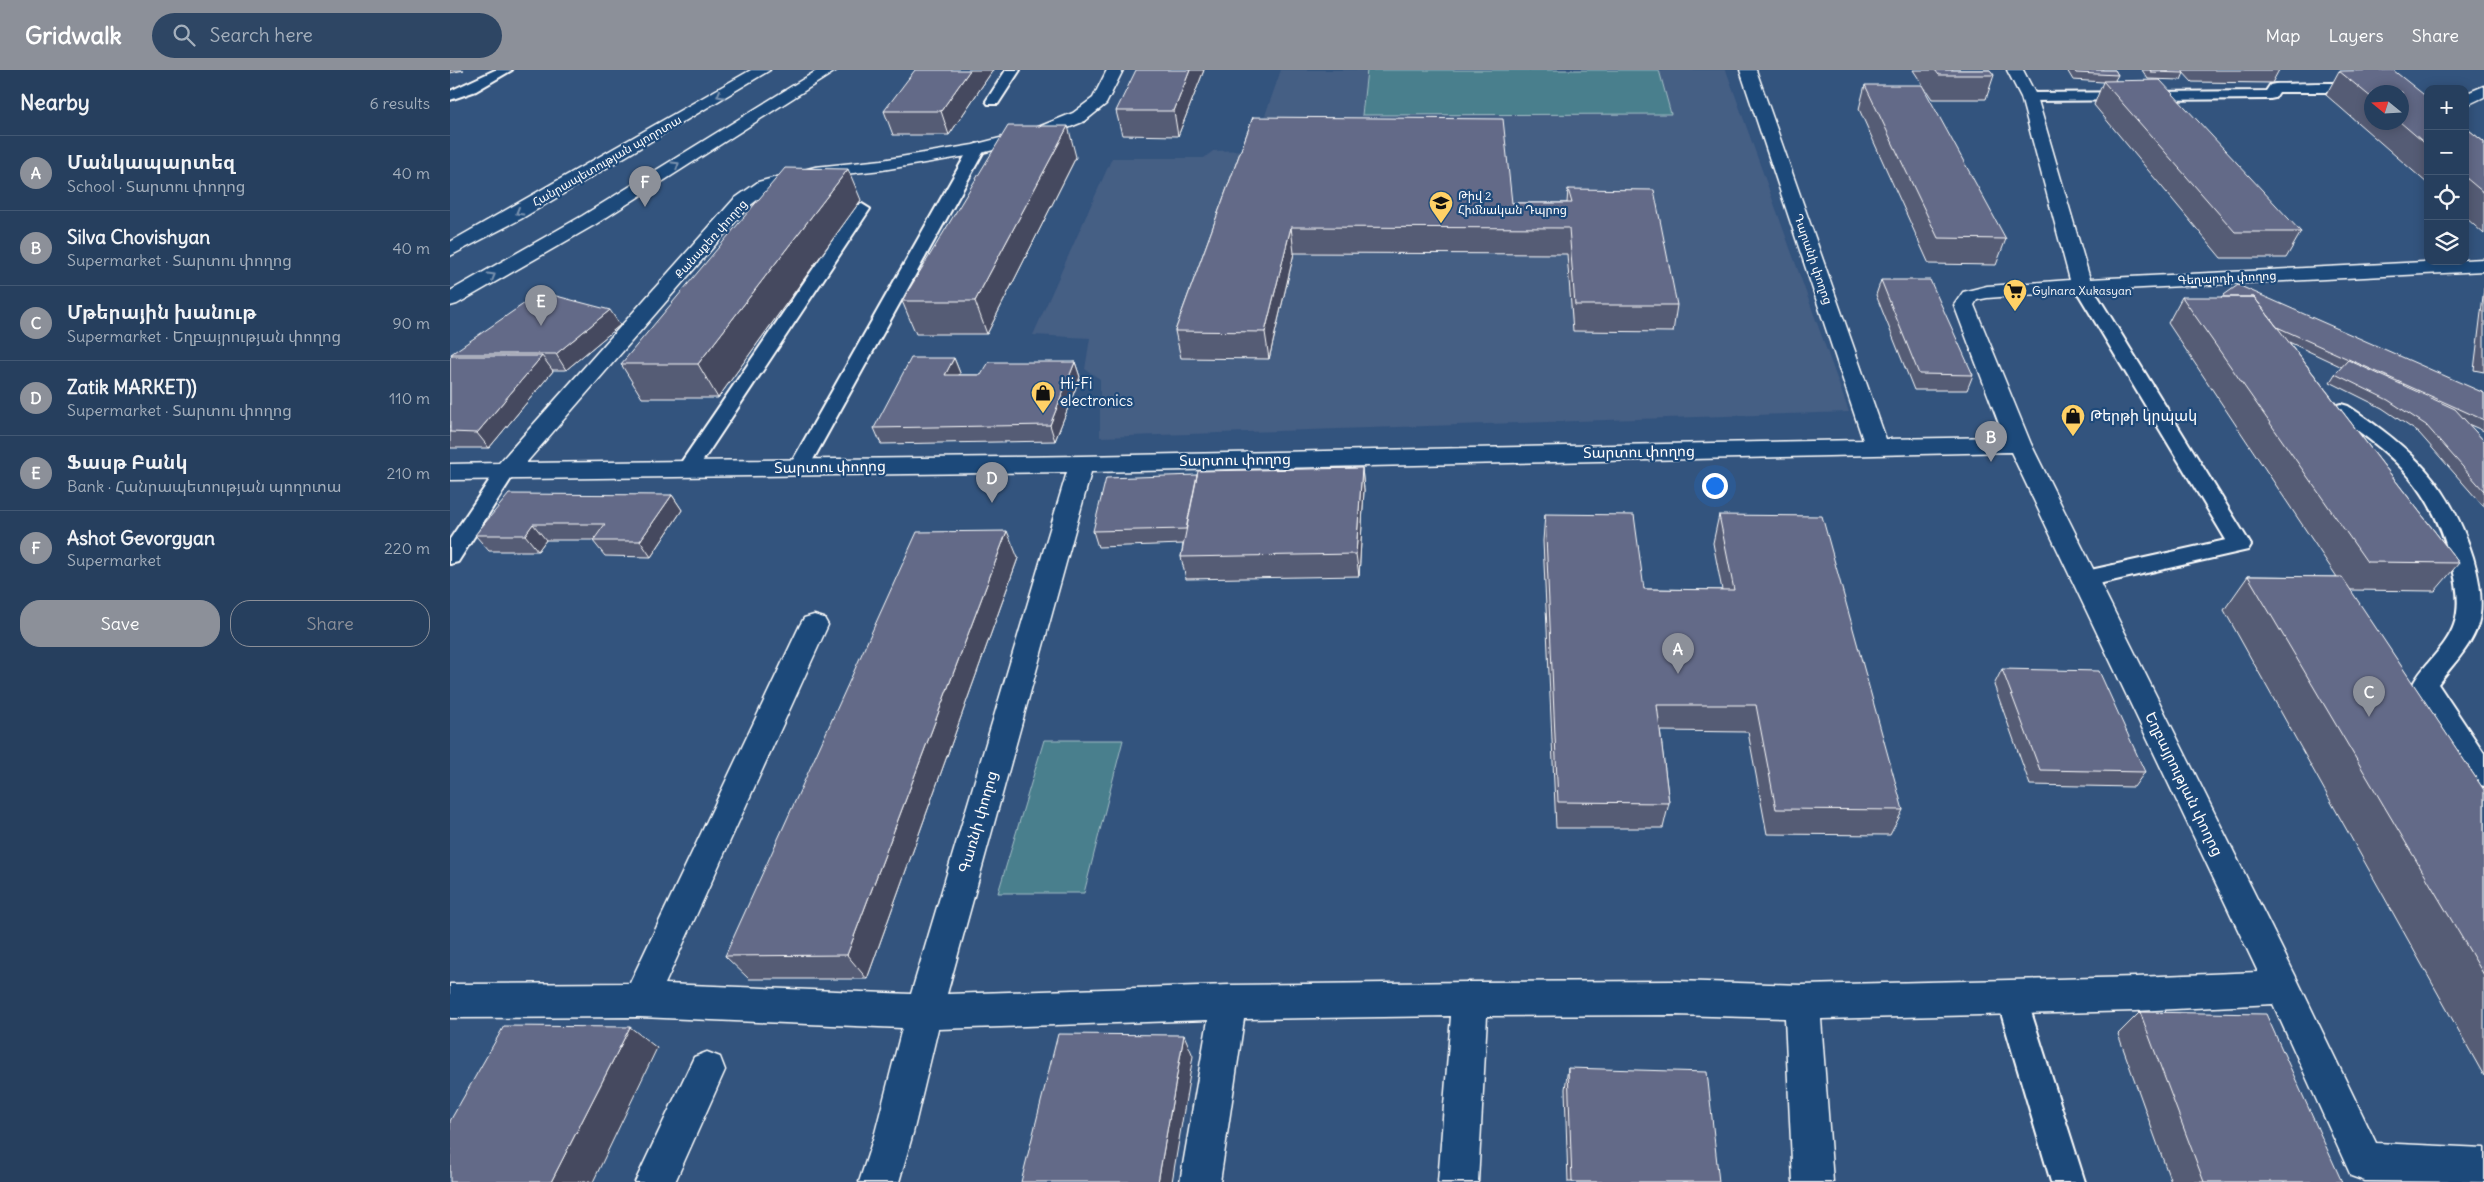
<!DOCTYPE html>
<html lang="en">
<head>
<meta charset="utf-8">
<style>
  :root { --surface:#263f5e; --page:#2e4664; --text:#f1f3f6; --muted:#a4afbc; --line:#425873; --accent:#8c9099 }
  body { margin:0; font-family:Delius,"Noto Sans Armenian",sans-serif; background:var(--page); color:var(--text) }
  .controls { position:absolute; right:15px; top:15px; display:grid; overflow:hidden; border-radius:10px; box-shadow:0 2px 12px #0003 }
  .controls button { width:45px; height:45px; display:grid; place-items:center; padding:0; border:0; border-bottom:1px solid var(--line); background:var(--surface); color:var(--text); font:25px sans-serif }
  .compass { position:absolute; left:1914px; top:15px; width:45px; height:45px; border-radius:50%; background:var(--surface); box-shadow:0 2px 12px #0003; rotate:288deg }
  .you { position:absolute; left:1264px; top:415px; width:18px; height:18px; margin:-12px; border:4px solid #fff; border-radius:50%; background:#1a73e8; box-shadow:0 0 0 8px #1a73e833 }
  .badge { display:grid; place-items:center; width:32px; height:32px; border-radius:50%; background:var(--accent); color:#fff; font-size:16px; font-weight:700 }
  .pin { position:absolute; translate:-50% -41px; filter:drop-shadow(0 1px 2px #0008) }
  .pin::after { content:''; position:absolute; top:26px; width:18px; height:15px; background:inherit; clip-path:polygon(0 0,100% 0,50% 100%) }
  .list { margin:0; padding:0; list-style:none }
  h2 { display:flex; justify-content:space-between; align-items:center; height:65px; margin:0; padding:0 20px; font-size:21px }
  h2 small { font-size:16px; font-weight:400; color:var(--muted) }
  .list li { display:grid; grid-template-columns:32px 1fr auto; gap:15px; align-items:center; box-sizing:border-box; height:75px; padding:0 20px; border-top:1px solid var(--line) }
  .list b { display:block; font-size:19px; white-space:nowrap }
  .list p { margin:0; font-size:16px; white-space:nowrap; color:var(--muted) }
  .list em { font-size:16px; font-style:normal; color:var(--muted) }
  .actions { display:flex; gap:10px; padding:15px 20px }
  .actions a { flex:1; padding:11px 0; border:1px solid var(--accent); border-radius:20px; text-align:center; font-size:18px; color:var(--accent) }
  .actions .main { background:var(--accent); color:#fff }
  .icon { flex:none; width:28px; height:28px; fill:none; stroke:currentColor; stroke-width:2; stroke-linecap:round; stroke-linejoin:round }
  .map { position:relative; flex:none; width:2034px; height:1112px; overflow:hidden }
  header { display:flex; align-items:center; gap:30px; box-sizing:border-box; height:70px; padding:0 25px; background:var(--accent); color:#fff }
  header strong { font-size:24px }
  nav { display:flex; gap:28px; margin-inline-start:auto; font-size:18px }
  .search { width:350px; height:45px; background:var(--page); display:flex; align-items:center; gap:12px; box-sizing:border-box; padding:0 18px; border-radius:28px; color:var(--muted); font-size:19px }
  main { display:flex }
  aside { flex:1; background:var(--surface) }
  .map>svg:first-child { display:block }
  .built { fill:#455e84 }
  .green { fill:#4a7f8d; stroke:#a4bfc6 }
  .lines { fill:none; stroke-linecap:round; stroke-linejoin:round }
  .lane-casing { stroke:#fff; stroke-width:4 }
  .street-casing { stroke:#fff; stroke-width:3 }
  .secondary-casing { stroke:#fff; stroke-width:3 }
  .lane { fill:#1f4a7a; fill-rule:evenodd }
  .street { fill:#1f4a7a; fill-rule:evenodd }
  .secondary { fill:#1f4a7a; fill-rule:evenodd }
  .wall { fill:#555b75; stroke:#fff; fill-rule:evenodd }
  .shaded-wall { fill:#454a5f; stroke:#fff }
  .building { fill:#636a88; stroke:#fff }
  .oneway { stroke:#7992af }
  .labels { text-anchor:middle; stroke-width:4.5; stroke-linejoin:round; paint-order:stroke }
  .far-street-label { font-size:12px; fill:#fff; stroke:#1f4a7a }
  .far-poi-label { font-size:12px; fill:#fff; stroke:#1f4a7a; text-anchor:start }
  .poi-label { font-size:15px; fill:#fff; stroke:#1f4a7a; text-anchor:start }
  .street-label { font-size:15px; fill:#fff; stroke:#1f4a7a }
</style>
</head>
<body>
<header>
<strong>Gridwalk</strong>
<div class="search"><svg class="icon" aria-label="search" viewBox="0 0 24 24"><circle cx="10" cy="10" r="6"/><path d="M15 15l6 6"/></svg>Search here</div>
<nav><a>Map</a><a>Layers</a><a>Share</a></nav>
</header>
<main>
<aside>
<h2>Nearby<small>6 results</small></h2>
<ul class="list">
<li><span class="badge">A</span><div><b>Մանկապարտեզ</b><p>School · Տարտու փողոց</p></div><em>40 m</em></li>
<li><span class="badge">B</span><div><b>Silva Chovishyan</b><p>Supermarket · Տարտու փողոց</p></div><em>40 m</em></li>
<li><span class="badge">C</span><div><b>Մթերային խանութ</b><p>Supermarket · Եղբայրության փողոց</p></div><em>90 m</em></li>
<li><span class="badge">D</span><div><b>Zatik MARKET))</b><p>Supermarket · Տարտու փողոց</p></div><em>110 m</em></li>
<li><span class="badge">E</span><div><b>Ֆասթ Բանկ</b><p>Bank · Հանրապետության պողոտա</p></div><em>210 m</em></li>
<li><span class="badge">F</span><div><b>Ashot Gevorgyan</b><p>Supermarket</p></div><em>220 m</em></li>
</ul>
<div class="actions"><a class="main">Save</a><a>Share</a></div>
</aside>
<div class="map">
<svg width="2034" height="1112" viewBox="0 0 2034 1112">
  <rect width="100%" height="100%" fill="#33547e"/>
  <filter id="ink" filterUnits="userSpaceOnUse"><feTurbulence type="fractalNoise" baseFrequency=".02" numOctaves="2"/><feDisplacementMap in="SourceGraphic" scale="10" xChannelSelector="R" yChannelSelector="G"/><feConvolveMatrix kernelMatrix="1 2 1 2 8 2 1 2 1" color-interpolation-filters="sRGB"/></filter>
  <g filter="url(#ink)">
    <path class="built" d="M831,0H1276L1399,342L650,367V309L635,299L640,268L583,265L662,88H754L763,81L798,80L806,71Z"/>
    <path class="green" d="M917,0H1209L1221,44L912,45Z
      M594,670H673L634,823H548Z"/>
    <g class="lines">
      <defs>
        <path id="lane" d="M45,0H62L26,21L0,30V21Z
          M556,0H570L548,34H538L536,31Z
          M1825,14C1846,14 1940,9 1950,22H1829L1825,28L1820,29L1579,31L1572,27L1579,23L1816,21L1820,15Z
          M527,74L535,79L359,397L356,402L349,404L342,402L339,397L519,79Z
          M412,134L420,139L244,404L237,406L230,404L227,399L230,394L406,136Z
          M1632,210L1638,211L1641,215L1798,470L1801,475L1798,480L1635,517L1627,515L1624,509L1627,503L1776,470L1623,215L1626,211Z
          M1891,334L1898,336C1960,377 2000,413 2023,487C2029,508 2034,533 2028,554C2021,577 2002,595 1988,614L2034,683V716L2025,713L1963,614C1974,593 1996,578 2004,555C2011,536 2007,514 2002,495C1983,418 1947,387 1884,344L1881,340L1884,336Z
          M56,394L63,396L66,401L8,492L0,494V469L49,396Z
          M1561,911L1572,916L1576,926L1635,1112H1601L1546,926L1550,916Z"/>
        <path id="street" d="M657,0H673L656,34L635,51L593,68L523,85L432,100L366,107L320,120L298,137L76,393L631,386L1413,370L1290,0H1306L1436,369L1554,367L1504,235L1513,222L1537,216L1620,210L1571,27L1557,0H1573L1587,27L1640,209L2034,189V201L1632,221L1537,228L1527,230L1524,235L1581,374L1845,905L1926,1073L2034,1078V1112L1915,1111L1901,1106L1823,934L1686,941L1371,949L1383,1112H1343L1335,948L1225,945L1037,946L1028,1112H988L1001,946L794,949L770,1112H730L758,950L488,959L463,1063L449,1112H409L425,1063L452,958L190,947L0,948V914L180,913L350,555L354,548L364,545L374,548L378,555L215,914L461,924L617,402L0,410V394L49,393L284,129L308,112L365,97L432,90L523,75L581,60L623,43L643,28ZM1561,382L1808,902L1686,907L1352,915L1225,911L1020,912L779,915L497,924L641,402Z
          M2034,16V27L2015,36V24Z
          M257,982L270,987L275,1000L225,1112H185L244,987Z"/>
        <path id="secondary" d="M301,0H320L71,149L0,186V172Z
          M368,0H387L146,154L7,234L0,236V221L132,146Z"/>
      </defs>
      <use href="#lane" class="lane-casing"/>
      <use href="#street" class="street-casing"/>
      <use href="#secondary" class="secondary-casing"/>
      <use href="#lane" class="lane"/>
      <use href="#street" class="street"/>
      <use href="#secondary" class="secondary"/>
    </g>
    <path class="wall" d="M543,0L499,65H443L434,41Z
      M754,0L728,66L672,65L666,41Z
      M1463,0H1540L1544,5L1536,29H1482Z
      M1617,0H1665L1668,5L1665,10L1851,162L1836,188H1771L1644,35L1653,12L1623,10Z
      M1692,0H1731L1734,3L1731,10L1698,9Z
      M1731,0H1829L1822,13L1742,12Z
      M1889,1L1978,28V114L1876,25ZM1922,22L1952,52H1922Z
      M1415,15L1556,169L1546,195L1479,194L1409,39Z
      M803,47L1062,133H1117L1118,119L1227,235L1223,262L1123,261L1117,184L844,183L819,289L731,288L725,261Z
      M2015,57L2034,72V164L2015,147Z
      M626,87L537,264H466L452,231Z
      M411,130L268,328H192L171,294Z
      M1431,210L1523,305L1517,320H1464L1426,225Z
      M2034,218V302L2024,300Z
      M1732,227L2034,323V361L2018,354L2034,371V437L1969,363L1932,338L1880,312L1885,304L1892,297L1839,272L2009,493L1985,521L1900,520L2034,720V1006L1774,540L1798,506L1887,507L1718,253Z
      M170,255L116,300H102L103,301L39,378H0V287L2,286L1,284Z
      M504,288L510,303L509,305H531L625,292L630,307L605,371L431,374L424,358Z
      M912,398L914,420L909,506L736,509L731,487L733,474L648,477L643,461L747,405Z
      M222,425L232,440L201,487L155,486L143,471V470H96L88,481H39L25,465Z
      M1095,444L1194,519L1272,520L1263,473L1269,445L1453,740L1440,765L1317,764L1298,662L1210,661L1219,733L1213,758H1106L1093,471Z
      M568,488L417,909H299L275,886Z
      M1552,599L1695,702L1684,717L1580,715L1544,615Z
      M1690,942L1892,1112H1721L1668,964Z
      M1118,998L1269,1112H1118L1115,1019Z"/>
    <path class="shaded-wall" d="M0,0H14L0,3Z
      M520,0H543L499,65L491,41Z
      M740,0H754L728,66L724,41Z
      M618,56L626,87L537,264L525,231Z
      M398,99L411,130L268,328L248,294Z
      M841,157L844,183L819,289L815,262Z
      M160,240L170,255L116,300L106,284Z
      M92,286L103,301L39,378L27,363Z
      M504,288L510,303L501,321L495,305Z
      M625,292L630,307L605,371L600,355Z
      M912,398L914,420L909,506L906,484Z
      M222,425L232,440L201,487L190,471Z
      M83,454L96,470L88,481L75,465Z
      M557,461L568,488L417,909L397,885Z
      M180,957L207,978L143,1112H101Z
      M734,965L743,986L722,1112H708Z"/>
    <path class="building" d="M465,0H520L491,41H434Z
      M686,0H740L724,41H666Z
      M1485,0H1540L1544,5H1489Z
      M1624,0H1665L1668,5L1626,3Z
      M1700,0H1731L1734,3L1701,2Z
      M1943,0L1978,28V76L1950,52H1952V22H1922V28L1889,1Z
      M1710,10L1851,162H1785L1653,11Z
      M1415,15H1472L1556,169L1488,168Z
      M803,47L1053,49L1062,133H1122L1118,119L1204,120L1227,235H1125L1119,158L841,157L815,262L725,261Z
      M558,56H618L525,231H452Z
      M2015,57L2034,72V123L2015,107Z
      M335,98L398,99L248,294H171Z
      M1431,210H1480L1523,305L1469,304Z
      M1788,215L2034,323V350L1827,257L1804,227H1771Z
      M91,222L160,240L106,284H1Z
      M1732,227H1804L2009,493L1917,492Z
      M1,286H92L27,363L0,362V287Z
      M461,288H504L495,305H531L539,292H625L600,355L424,358Z
      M1898,290L2005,339L2034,371V421L1976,355L1938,330L1885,304Z
      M912,398L906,484L731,487L748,401Z
      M747,405L736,459L643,461L656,408Z
      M59,424L222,425L190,471H143L155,454H83L75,465H25Z
      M1095,444L1184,445L1194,519L1284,520L1269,445L1372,446L1453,740L1326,739L1306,635H1207L1219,733L1108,732Z
      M557,461L397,885L275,886L467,462Z
      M1798,506L1892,507L2034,720V905Z
      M1552,599L1649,601L1695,702L1590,700Z
      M1690,942L1816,944L1892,1112H1754Z
      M54,956L180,957L101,1112H0V1051Z
      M608,964L734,965L708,1112H571Z
      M1118,998L1257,1002L1269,1112H1122Z"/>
    <defs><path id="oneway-chevron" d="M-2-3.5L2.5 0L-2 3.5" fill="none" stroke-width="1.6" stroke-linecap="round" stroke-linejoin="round" transform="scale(1.25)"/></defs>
    <g class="oneway">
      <use href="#oneway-chevron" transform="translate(270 25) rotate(150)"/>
      <use href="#oneway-chevron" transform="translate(226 95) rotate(-32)"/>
      <use href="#oneway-chevron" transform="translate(69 142) rotate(150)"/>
      <use href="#oneway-chevron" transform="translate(42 206) rotate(-30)"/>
    </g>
  </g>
  <defs>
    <symbol id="school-pin" viewBox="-11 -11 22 30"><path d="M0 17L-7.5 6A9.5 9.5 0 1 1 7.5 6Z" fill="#ffd166" stroke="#1f4a7a"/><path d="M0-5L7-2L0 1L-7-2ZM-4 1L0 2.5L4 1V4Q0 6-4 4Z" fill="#111"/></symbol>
    <symbol id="supermarket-pin" viewBox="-11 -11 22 30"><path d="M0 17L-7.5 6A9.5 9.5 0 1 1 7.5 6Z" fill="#ffd166" stroke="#1f4a7a"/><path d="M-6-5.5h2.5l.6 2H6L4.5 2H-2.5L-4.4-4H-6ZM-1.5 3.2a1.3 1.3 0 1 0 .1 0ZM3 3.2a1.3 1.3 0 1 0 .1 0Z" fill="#111"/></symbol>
    <symbol id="shop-pin" viewBox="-11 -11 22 30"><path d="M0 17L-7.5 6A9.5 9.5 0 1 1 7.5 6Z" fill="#ffd166" stroke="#1f4a7a"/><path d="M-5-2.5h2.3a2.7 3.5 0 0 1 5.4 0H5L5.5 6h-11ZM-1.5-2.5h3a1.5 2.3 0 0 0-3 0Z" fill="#111"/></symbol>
  </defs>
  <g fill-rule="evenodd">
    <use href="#school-pin" x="977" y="119" width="28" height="38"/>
    <use href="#supermarket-pin" x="1551" y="207" width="28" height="38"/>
    <use href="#shop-pin" x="579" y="309" width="28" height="38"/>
    <use href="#shop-pin" x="1609" y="332" width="28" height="38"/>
  </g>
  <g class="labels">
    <g class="far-street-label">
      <text transform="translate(157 91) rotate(-30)" y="4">Հանրապետության պողոտա</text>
      <text transform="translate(261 169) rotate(-48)" y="4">Քանաքեռ փողոց</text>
      <text transform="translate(1363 189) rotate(71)" y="4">Դարանի փողոց</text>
      <text transform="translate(1777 208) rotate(-3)" y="4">Գեղարդի փողոց</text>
    </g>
    <g class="far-poi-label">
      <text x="1008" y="130">Թիվ 2<tspan x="1008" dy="14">Հիմնական Դպրոց</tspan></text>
      <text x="1582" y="225">Gylnara Xukasyan</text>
    </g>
    <g class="poi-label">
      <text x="610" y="319">Hi-Fi<tspan x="610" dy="17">electronics</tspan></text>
      <text x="1640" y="351">Թերթի կրպակ</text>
    </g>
    <g class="street-label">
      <text transform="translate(1189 382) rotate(-1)" y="5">Տարտու փողոց</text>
      <text transform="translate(785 390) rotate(-1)" y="5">Տարտու փողոց</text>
      <text transform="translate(380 397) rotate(-1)" y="5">Տարտու փողոց</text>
      <text transform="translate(1734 714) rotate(64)" y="5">Եղբայրության փողոց</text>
      <text transform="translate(528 752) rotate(-74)" y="5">Գառնի փողոց</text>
    </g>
  </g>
</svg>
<div class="controls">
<button>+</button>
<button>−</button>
<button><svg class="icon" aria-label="locate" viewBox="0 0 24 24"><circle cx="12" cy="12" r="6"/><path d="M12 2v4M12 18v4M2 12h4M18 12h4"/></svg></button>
<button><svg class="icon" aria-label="layers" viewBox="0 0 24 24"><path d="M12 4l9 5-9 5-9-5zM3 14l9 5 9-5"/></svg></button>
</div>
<svg class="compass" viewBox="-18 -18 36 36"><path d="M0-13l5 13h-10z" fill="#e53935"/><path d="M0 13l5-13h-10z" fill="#a4afbc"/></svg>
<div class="you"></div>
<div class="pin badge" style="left:1228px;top:604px">A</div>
<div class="pin badge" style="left:1541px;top:392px">B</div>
<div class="pin badge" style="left:1919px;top:647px">C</div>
<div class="pin badge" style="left:542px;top:433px">D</div>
<div class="pin badge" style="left:91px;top:256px">E</div>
<div class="pin badge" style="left:195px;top:137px">F</div>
</div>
</main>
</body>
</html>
